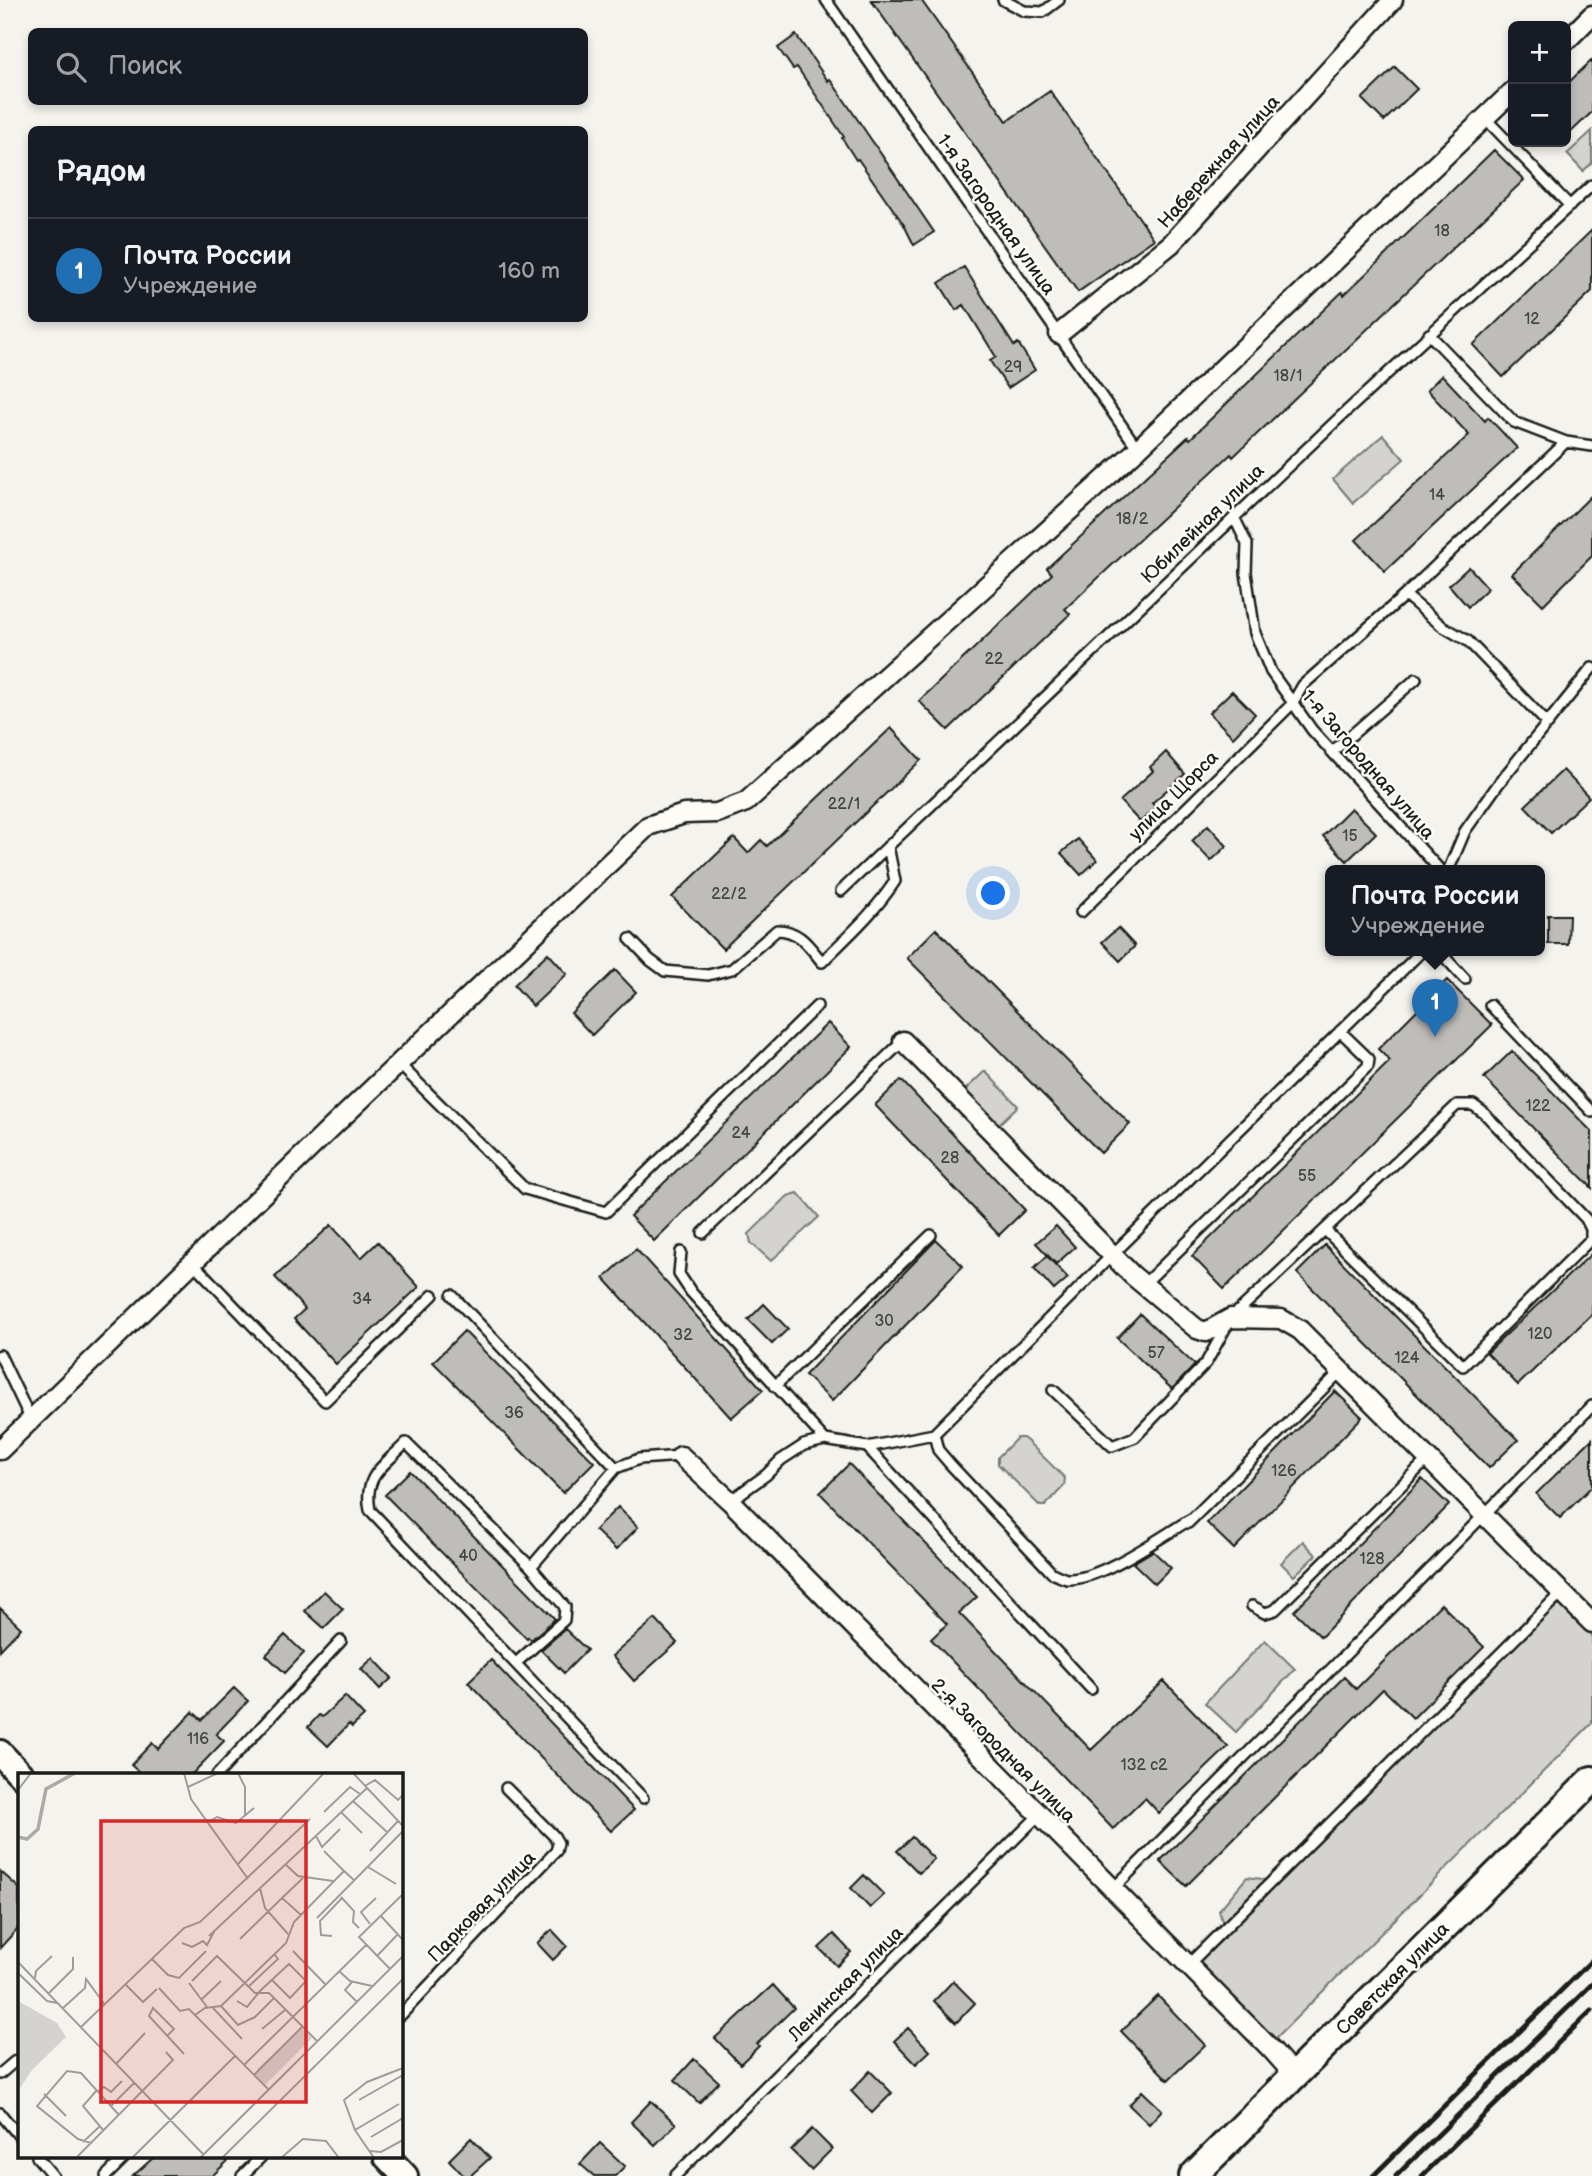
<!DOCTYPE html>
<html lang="ru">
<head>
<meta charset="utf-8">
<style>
  :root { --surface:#171b24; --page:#242831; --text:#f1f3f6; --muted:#9ea1a6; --line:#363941; --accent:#1f6fb2 }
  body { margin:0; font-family:"Balsamiq Sans",sans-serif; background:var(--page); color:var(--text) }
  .controls { position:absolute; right:21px; top:21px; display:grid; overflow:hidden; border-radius:10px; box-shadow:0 4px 10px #0003 }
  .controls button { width:63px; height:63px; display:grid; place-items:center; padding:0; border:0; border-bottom:2px solid var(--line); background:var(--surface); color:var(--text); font:35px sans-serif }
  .you { position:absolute; left:994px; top:894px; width:24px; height:24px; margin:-18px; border:5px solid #fff; border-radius:50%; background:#1a73e8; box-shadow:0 0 0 10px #1a73e833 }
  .badge { display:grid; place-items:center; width:46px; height:46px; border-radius:50%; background:var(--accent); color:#fff; font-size:23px; font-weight:700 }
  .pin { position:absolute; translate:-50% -58px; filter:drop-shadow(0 2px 4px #0008) }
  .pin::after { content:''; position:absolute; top:37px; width:24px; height:21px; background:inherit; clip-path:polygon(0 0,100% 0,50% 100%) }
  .popup { position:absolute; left:1325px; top:865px; width:220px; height:91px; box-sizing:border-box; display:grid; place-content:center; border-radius:10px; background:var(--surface); filter:drop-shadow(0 2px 5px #0005); font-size:23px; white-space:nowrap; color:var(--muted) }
  .popup b { font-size:26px; color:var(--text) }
  .popup::after { content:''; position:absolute; left:50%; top:100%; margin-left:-14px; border:14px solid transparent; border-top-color:var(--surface) }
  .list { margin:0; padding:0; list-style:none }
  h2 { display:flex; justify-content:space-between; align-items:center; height:91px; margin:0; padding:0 28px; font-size:30px }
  h2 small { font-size:23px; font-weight:400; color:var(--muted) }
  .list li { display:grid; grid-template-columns:46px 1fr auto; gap:21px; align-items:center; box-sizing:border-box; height:105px; padding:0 28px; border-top:2px solid var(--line) }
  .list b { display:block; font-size:26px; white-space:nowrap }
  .list p { margin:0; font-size:23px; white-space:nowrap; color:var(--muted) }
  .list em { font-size:23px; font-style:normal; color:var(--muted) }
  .icon { flex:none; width:38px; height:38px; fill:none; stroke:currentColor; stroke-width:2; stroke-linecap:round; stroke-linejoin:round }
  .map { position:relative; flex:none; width:1592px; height:2176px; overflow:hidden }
  .search { position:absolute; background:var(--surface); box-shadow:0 4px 10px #0003; left:28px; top:28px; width:560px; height:77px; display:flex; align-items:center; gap:18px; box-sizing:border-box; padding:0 24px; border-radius:10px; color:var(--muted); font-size:26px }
  .panel { position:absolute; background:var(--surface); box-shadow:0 4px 10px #0003; left:28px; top:126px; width:560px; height:196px; border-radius:10px }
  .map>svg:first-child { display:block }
  .green { fill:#d4d3cf; stroke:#787876; stroke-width:2 }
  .building { fill:#bebdba; stroke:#1c1c1c; stroke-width:2 }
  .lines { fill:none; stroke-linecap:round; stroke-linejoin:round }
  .lane-casing { stroke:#1c1c1c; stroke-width:14 }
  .street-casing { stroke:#1c1c1c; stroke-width:23 }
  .secondary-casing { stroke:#1c1c1c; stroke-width:30 }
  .primary-casing { stroke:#1c1c1c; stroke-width:32 }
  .lane { stroke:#fdfcf7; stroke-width:9 }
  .street { stroke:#fdfcf7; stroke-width:18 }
  .secondary { stroke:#fdfcf7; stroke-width:24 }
  .primary { stroke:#fdfcf7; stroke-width:26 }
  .rail { stroke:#1c1c1c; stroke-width:5 }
  .labels { text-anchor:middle; stroke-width:5; stroke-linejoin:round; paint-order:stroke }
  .number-label { font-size:16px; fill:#444 }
  .street-label { font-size:19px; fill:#1c1c1c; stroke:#fdfcf7 }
  .inset-river { fill:none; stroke:#abaaa6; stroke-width:3.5 }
  .inset-road { fill:none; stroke:#9e9d9a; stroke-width:2 }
  .view { fill:#d62828; fill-opacity:0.15; stroke:#d62828; stroke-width:3.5 }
  .inset-edge { fill:none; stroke:#1c1c1c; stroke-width:3.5 }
</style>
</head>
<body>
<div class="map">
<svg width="1592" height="2176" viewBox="0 0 1592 2176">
  <rect width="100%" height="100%" fill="#f4f3ee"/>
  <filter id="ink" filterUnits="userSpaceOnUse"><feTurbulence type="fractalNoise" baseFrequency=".0143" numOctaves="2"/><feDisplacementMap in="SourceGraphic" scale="14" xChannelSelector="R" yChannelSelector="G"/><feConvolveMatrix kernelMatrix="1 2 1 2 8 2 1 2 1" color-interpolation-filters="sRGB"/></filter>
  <g filter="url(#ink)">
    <path class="green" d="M1592,131V163L1583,171L1567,154Z
      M1383,435L1404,459L1353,503L1333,479Z
      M985,1071L1018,1106L998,1125L965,1090Z
      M798,1193L819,1217L771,1261L751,1243L749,1234L788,1196Z
      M1017,1438H1023L1027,1441L1065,1478L1064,1486L1045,1506H1040L998,1464V1457Z
      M1303,1541L1316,1555L1294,1576L1281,1563Z
      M1561,1600L1592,1631V1723L1273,2041L1197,1964L1226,1936L1219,1910L1247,1877L1262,1879L1274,1887L1504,1656L1514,1633L1537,1624Z
      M1265,1640L1295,1669L1236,1732L1205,1703Z"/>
    <path class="building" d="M871,0H921L1007,121L1050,91L1154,239L1078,292Z
      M796,35L828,81L830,79L934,232L914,245L904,225L858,159L856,160L842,138L844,137L797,67L793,69L778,48Z
      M1592,60V112L1566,137V85Z
      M1395,67L1417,89L1384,121L1362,99Z
      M1494,150L1524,180L1233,457L1231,454L1065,609L1070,614L948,730L919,701L1052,574L1047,568L1188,437L1190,439L1342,292L1344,295Z
      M1592,230V291L1503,377L1473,345Z
      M964,267L1014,346L1018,343L1035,370L1008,388L990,361L996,357L964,305L956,310L939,283Z
      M1442,375L1485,421L1488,417L1517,448L1385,571L1356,540L1469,435L1427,390Z
      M1592,495V556L1543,605L1512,574Z
      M1469,567L1488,588L1468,607L1449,585Z
      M1232,691L1255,714L1233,737L1209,713Z
      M891,728L921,760L723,949L672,897L734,838L748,853L761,840L767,846Z
      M1166,752L1185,774L1152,803L1156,808L1140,822L1120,801L1153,771L1150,767Z
      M1563,770L1589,797L1551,833L1525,806Z
      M1351,808L1376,833L1347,861L1323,836Z
      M1208,825L1227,846L1211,861L1192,841Z
      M1078,839L1097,860L1081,875L1061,853Z
      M1548,915H1569L1568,944H1548Z
      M1118,928L1135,946L1120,961L1102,942Z
      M936,929L1130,1124L1101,1153L907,958Z
      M548,953L567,974L533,1006L514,985Z
      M615,970L636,992L592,1035L571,1013Z
      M1447,980L1492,1025L1224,1289L1192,1256L1390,1061L1378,1049Z
      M828,1023L851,1047L654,1241L630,1216Z
      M1512,1051L1592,1132V1188L1484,1078Z
      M901,1080L1025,1210L999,1235L875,1105Z
      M331,1225L361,1258L378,1242L419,1287L336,1364L294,1319L305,1309L275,1277Z
      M1056,1226L1075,1247L1056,1264L1036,1243Z
      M936,1240L963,1266L832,1401L805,1375Z
      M1325,1245L1518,1440L1489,1468L1297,1273Z
      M636,1249L763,1390L731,1418L604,1278Z
      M1592,1253V1314L1518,1385L1487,1353Z
      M1047,1256L1068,1278L1054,1290L1034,1268Z
      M764,1304L788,1329L772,1344L748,1320Z
      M1140,1314L1195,1365L1172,1389L1117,1338Z
      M464,1331L594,1462L563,1493L433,1362Z
      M1335,1391L1362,1417L1234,1549L1207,1523Z
      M1592,1439V1486L1560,1518L1536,1494Z
      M849,1464L977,1597L959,1613L1091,1750L1164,1681L1228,1747L1159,1813L1145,1798L1113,1829L931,1639L947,1624L820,1493Z
      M410,1471L555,1619L531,1640L528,1637L527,1639L385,1495Z
      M1422,1479L1449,1505L1321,1637L1294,1611Z
      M618,1507L638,1527L616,1550L595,1530Z
      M1153,1551L1171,1568L1155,1584L1133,1563Z
      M324,1591L343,1609L324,1628L305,1611Z
      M1441,1604L1484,1647L1413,1718L1383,1689L1186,1886L1160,1861L1344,1677L1356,1689Z
      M0,1608L21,1628L0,1650Z
      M655,1619L677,1643L634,1681L612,1656Z
      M565,1629L587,1650L564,1673L541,1650Z
      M285,1635L304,1653L285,1673L266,1655Z
      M373,1658L392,1678L380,1689L361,1669Z
      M491,1660L634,1810L611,1831L468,1682Z
      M234,1688L248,1701L216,1734L224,1741L191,1775H142L131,1765L152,1743L158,1749L193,1712L202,1720Z
      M345,1696L364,1716L352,1727L349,1724L328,1746L308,1727L319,1715L322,1717Z
      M912,1837L934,1859L919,1873L897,1851Z
      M0,1871L19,1888V1927L0,1948Z
      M864,1875L884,1895L870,1908L851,1888Z
      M552,1930L567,1946L553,1960L537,1943Z
      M834,1934L851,1952L837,1966L819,1948Z
      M953,1981L975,2003L956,2023L934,2001Z
      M773,1985L794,2008L757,2044L759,2046L740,2064L715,2038Z
      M1158,1996L1205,2045L1168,2080L1121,2031Z
      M908,2028L930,2051L916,2064L894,2041Z
      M694,2059L719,2082L699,2103L675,2080Z
      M870,2071L892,2093L872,2113L851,2091Z
      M1142,2091L1162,2110L1149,2124L1129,2105Z
      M651,2101L676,2124L655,2145L631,2122Z
      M812,2129L832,2149L811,2170L791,2150Z
      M471,2138L490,2158L470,2176H464L449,2160Z
      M600,2143L625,2166L615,2176H594L580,2164Z
      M154,2157H232L212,2176H133Z"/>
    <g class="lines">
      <defs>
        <path id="lane" d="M826,0L1138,449
          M1003,0L1024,11L1043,12L1059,0
          M1485,118L1570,206
          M1429,334L1514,422L1566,442L1592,446
          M1234,517L1247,544L1246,573L1255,633L1271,672L1312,730L1441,871
          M1548,724L1468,641L1442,626L1405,595L1566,442
          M1332,752L1416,679
          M1448,871L1465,831L1499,783L1592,668
          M841,891L1337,420L1592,185
          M1081,912L1292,704L1303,685L1405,595
          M630,939L650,960L665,971L708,975L732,969L777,930C799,930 809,946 822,962C848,936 875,912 895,881L888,846
          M1439,951L1465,979
          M1490,1005L1592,1112
          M399,1064L525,1189L606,1212L817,1006
          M703,1233L903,1041
          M681,1252L679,1274L691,1292L825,1440
          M192,1262L325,1401L433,1295
          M1143,1285L1368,1066L1369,1059L1340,1031
          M452,1295L616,1468L639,1459L681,1456
          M0,1355L31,1420
          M775,1386L931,1235
          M1053,1390L1112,1446L1135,1437L1206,1363L1231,1318L1457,1105H1473L1484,1113L1586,1219L1591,1229V1239L1463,1366L1325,1230
          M934,1434L938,1450L950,1464L1052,1573C1057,1575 1062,1578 1067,1579C1100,1581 1162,1536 1191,1519
          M867,1447L1091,1689
          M730,1501L766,1475L781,1460L804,1445L825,1440L867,1447L934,1434L1112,1255L1422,951
          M1188,1523L1341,1371
          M531,1567L616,1468
          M1252,1606L1265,1613L1275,1610L1428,1459
          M516,1663L564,1620L565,1607L531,1567L406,1443C384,1466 363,1475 370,1510L643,1798
          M217,1775L341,1641
          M1112,1890L1592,1406
          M1187,1966L1561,1593
          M401,2015L556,1851L558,1843L554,1836L506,1788
          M0,2074L14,2062L19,2060
          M0,2113L19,2136
          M37,2157L53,2176
          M106,2176L125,2157
          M242,2176L261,2157
          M675,2176L1039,1815"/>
        <path id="street" d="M1566,41L1592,15
          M1059,334L1171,244L1393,0
          M903,1041L1132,1275L1197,1329L1206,1332L1231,1318L1281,1319L1300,1330L1592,1623
          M0,1450L331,1128L648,826L684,814L717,813L746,802L1138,449L1513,91
          M681,1456L730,1501L1272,2050L1295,2076"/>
        <path id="secondary" d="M0,1753L21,1775
          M387,2157L405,2176"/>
        <path id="primary" d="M1193,2176L1592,1780"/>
      </defs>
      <use href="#lane" class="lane-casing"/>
      <use href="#street" class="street-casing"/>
      <use href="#secondary" class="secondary-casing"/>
      <use href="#primary" class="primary-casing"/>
      <use href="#lane" class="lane"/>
      <use href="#street" class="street"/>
      <use href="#secondary" class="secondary"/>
      <use href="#primary" class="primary"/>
      <path class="rail" d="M1373,2176L1592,1960
        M1396,2176L1592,1984
        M1422,2176L1592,2010"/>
    </g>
  </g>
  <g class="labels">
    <g class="number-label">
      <text x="1442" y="236">18</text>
      <text x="1532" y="324">12</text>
      <text x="1013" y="372">29</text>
      <text x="1288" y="381">18/1</text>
      <text x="1437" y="500">14</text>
      <text x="1132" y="524">18/2</text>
      <text x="994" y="664">22</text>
      <text x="844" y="809">22/1</text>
      <text x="1350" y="841">15</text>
      <text x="729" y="899">22/2</text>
      <text x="1538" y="1111">122</text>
      <text x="741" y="1138">24</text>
      <text x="950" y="1163">28</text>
      <text x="1307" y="1181">55</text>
      <text x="362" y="1304">34</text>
      <text x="884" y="1326">30</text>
      <text x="1540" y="1339">120</text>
      <text x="683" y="1340">32</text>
      <text x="1156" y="1358">57</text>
      <text x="1407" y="1363">124</text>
      <text x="514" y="1418">36</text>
      <text x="1284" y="1476">126</text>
      <text x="468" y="1561">40</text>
      <text x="1372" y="1564">128</text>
      <text x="198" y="1744">116</text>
      <text x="1144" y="1770">132 с2</text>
    </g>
    <g class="street-label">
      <text transform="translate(1218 161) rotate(-48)" y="7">Набережная улица</text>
      <text transform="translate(997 214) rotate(55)" y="7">1-я Загородная улица</text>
      <text transform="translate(1202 523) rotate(-44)" y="7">Юбилейная улица</text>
      <text transform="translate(1369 764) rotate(49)" y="7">1-я Загородная улица</text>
      <text transform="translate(1173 795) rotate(-45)" y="7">улица Щорса</text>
      <text transform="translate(1004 1750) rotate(45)" y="7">2-я Загородная улица</text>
      <text transform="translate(481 1906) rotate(-46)" y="7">Парковая улица</text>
      <text transform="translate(1392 1978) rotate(-45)" y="7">Советская улица</text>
      <text transform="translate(845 1983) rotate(-45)" y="7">Ленинская улица</text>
    </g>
  </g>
  <g transform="translate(18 1773)">
    <rect width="385" height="385" fill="#f4f3ee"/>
    <path d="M0,228L39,250L48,264L14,297L0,318ZM284,255L294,265L247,312L237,302L240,295Z" fill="#d4d3cf"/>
    <path class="inset-river" d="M0,64L9,66L20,56L28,16L57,0"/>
    <path class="inset-road" d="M166,0L173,26L230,106M220,0L227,14V42M335,0L385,53M347,13L357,7L380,27L385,22M170,14L200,0M0,17L13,0M335,28L369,59M306,39L332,14L342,21M323,39L344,60M190,49L199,44L218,50L236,35M298,63L304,74L322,56M306,78L326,98M352,78L380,48M220,91L306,0M267,91L280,103L315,108M350,94L378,111M242,115L247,135L270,161M323,124L336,138L335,149L341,155M283,142L264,125L285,105M362,142L385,167M299,145L385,58M352,151L343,139L358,125M191,163L349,15M314,163L303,162L302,148L324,125M222,166L264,125M164,170L174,174L185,168L189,172L197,157M275,178L307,211M359,183L380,161M134,186L150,202L161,205L188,178M0,189L185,381M372,196L341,164L385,121M321,198L332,208L354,213M0,200L29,228L39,230M17,205L18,198L34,183M174,208L199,183L237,220H251L299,268M334,209L327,217L339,229M171,210L189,234M108,212L125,229L139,216M230,214L260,186L256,181M141,215L162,238L171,236L250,316M30,221L55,196V184M183,227L203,208M219,228L229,234L242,218L271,191L288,208L272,225L254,207M203,233L220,252L237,244M45,235L67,215L68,206L87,232M195,235L224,266M177,242L187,235L203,233L268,170L276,149L326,98L337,108M236,245L256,225M63,254L166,155L182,149L292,46M244,256L267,237M149,263L156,256L135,235L131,243L166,281M98,291L127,260M226,292L348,172M236,302L284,254M79,317L65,333L85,357M80,318L86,314L93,319L104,308M26,321L48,343M341,327L385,302M93,333L116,310M337,357L381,331M353,364L385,345M65,369L81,354M73,370L60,366L19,333L49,298L63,300L101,342M352,378L363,379L385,367M58,385L155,287L148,279M114,385L217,283M182,385L385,183M204,385L385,206M263,385L285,366L308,368L321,385M356,385L337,357L326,327L349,309L385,295"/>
    <path class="view" d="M83,48H288V329H83Z"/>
    <rect width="385" height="385" class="inset-edge"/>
  </g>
</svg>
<div class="controls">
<button>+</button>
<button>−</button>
</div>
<div class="you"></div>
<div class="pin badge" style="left:1435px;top:1037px">1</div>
<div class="popup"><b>Почта России</b>Учреждение</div>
<div class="search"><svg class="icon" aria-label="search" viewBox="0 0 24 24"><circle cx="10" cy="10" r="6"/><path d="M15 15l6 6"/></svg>Поиск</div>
<section class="panel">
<h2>Рядом<small></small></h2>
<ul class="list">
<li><span class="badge">1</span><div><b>Почта России</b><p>Учреждение</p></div><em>160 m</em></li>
</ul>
</section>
</div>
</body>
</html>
